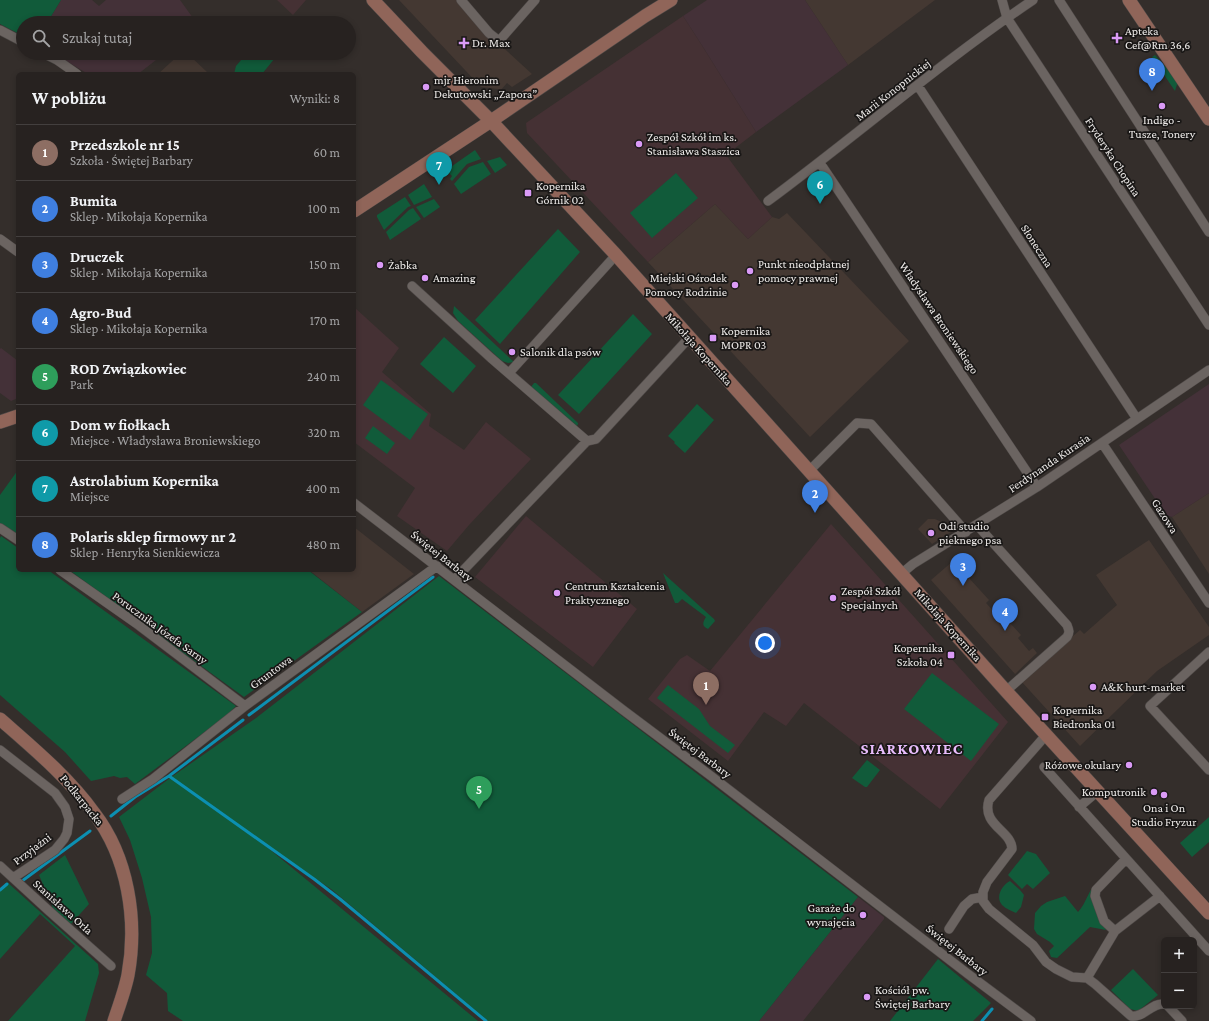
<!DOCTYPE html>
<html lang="pl">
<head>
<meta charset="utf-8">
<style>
  :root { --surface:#272220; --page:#332f2d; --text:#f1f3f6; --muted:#a4a4a5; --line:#433f3e; --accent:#0b8043 }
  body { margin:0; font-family:"Crimson Pro",serif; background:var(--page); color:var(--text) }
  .controls { position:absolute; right:12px; bottom:12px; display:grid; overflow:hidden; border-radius:6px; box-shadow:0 2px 6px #0003 }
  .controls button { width:36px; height:36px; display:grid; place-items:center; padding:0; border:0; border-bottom:1px solid var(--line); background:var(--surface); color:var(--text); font:20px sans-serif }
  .you { position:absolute; left:765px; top:643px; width:14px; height:14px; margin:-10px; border:3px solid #fff; border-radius:50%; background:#1a73e8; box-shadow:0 0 0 6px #1a73e833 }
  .badge { display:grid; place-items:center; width:26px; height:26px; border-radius:50%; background:var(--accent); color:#fff; font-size:13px; font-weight:700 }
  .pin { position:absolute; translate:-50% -33px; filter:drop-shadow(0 1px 2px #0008) }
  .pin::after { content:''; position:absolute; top:21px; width:14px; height:12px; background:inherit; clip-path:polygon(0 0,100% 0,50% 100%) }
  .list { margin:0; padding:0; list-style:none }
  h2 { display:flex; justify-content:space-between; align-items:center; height:52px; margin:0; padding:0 16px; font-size:17px }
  h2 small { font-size:13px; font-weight:400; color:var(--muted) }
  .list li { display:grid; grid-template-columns:26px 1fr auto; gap:12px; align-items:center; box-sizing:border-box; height:56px; padding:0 16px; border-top:1px solid var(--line) }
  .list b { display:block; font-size:15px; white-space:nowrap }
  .list p { margin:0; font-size:13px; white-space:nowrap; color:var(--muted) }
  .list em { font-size:13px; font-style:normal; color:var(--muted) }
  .icon { flex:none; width:22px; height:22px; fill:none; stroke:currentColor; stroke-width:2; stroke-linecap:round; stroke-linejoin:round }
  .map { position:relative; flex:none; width:1209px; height:1021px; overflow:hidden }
  .search { position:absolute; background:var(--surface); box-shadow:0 2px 6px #0003; left:16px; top:16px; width:340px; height:44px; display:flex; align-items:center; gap:10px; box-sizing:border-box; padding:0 14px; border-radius:22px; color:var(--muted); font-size:15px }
  .panel { position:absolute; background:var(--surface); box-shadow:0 2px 6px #0003; left:16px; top:72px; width:340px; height:500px; border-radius:6px }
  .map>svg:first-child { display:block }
  .built { fill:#443832 }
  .industrial { fill:#443138 }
  .education { fill:#453134 }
  .green { fill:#115b3a }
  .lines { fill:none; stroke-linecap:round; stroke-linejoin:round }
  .stream { stroke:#0c8fb1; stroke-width:3 }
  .street-casing { stroke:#4e4947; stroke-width:10 }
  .secondary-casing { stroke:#4e4947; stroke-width:14 }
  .street { stroke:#6b6461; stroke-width:9 }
  .secondary { stroke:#906559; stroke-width:13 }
  .poi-dot { fill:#da9af6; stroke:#191716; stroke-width:1.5 }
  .labels { text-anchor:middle; stroke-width:3.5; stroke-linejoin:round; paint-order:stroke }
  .poi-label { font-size:12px; fill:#efecea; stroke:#191716; text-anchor:start }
  .street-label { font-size:12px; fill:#efecea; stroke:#191716 }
  .district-label { font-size:16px; font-weight:bold; letter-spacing:1px; fill:#e8bcfc; stroke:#191716 }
</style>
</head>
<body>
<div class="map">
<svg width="1209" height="1021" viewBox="0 0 1209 1021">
  <rect width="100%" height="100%" fill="#342e2b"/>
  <path class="built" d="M399,0H459L496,41L532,74L512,87L507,83L500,91L498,89L481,87Z
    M805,0H935L848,65Z
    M181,53H187L207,72L205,74H158Z
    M715,204L748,239L772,217L779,219L787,213L909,341L810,437L648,262Z
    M1209,493V574L1172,517Z
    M928,519H935L946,524L951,532L932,544L918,529Z
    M354,527L414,574L362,612L309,570H354Z
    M1149,540L1209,627V635L1157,671L1080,746L1021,681L1080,630L1084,634L1117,605L1096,575Z
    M953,561L957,565L954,568L965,581L969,578L989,600L986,603L998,616L1001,613L1021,635L1018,638L1029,651L1033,648L1037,653L1015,674L931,580Z"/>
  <path class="industrial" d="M61,0H92L99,6L106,0H180L193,18L187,23H47Z
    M707,0H805L848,65L756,132L701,44L683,16Z
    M53,53H165L138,74H88Z
    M1,348L18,361V398L11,401L0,393V349Z
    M1209,384V493L1172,517L1166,515L1119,445Z
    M858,897L884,917V919L803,1021H759Z"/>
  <path class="education" d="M277,0H306L293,15Z
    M683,16L701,44L756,132L726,155L772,217L748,239L715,204L648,262L527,133L526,123Z
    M354,307L399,348L382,372L431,414L429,426L464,450L486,422L531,459L469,525L447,551L397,516L415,488L354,442Z
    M526,516L637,609L593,667L475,577Z
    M831,524L1008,722L940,809L804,703L786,726L764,712L728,761L648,699L680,659L687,655L710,671Z"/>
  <path class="green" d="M0,0H61L47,23H23V36L0,24Z
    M247,53H279L262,74H234L236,66Z
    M1155,55L1178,81L1175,91L1152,57Z
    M475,150L481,159L467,164L452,181L450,179L452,176L449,173L448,175L445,171Z
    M500,157L507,165L495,173L487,161Z
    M483,162L491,174L461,194L454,184L469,167Z
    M676,173L698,198L652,238L630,213Z
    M424,184L432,197L414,205L408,195Z
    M405,197L411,206L408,207L384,230L377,217V215Z
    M434,199L440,207L424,218L416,207Z
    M413,208L421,219L390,240L386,232L409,210Z
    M558,229L580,252L500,344L475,320Z
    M454,306L514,362L508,363L502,361L458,321L453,313Z
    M633,314L652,334L579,414L558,395Z
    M444,337L476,366L453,393L420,364Z
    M381,380L428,414L410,440L363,405Z
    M534,383H536L578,423V424L577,426L531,387Z
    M697,404L714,420L685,453L674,443L675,442L668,436Z
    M373,426L395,443L387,454L365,438Z
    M18,470V535L0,523V495Z
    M1,536L18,548V570H48L236,706L226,716L135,784L127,777L120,778L114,776L91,781L65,752L0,695V538Z
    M69,570H308L362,612L244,697Z
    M663,573L714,619L715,621L708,629C701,626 703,622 706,617L682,599L678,603H675Z
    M439,576L858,897L759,1021H488L331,889L262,843L478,1021H183L168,1011L167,993L146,975L152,953L151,917L142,878L130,840L119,817L170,778L256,718Z
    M932,673L999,724L971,761L904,709Z
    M668,685L699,709L710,726L735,745L728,753L657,698Z
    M867,760L880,770L867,787H865L852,778Z
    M1209,817V842L1192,857L1180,843Z
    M1027,851L1036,854L1050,873L1033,889L1027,884L1022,889L1008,875Z
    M65,855L89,904L71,924L53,908L39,875Z
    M1010,881L1020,890L1024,895L1021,907L1016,913C1012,911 1006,909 1002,905C995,897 1002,885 1010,881Z
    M7,882L98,964L99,973L85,1021H8L75,946L40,914L0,959V890Z
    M1092,888L1097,890L1095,902L1096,913L1106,930L1090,927L1057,958L1051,957L1049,951L1054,946L1050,942L1037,934L1034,929L1035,913L1041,906L1047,902L1065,896L1078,912C1084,906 1087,896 1092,888Z
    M938,959L991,1003L973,1021H890Z
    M1133,969L1158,995L1138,1011L1130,1009L1111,990Z"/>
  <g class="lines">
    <path class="stream" d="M249,715L433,577
      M169,776L314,879L340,899L486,1021
      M111,816L135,797L169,776L243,720
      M22,881L90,831
      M0,890L7,884
      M982,1021L992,1009"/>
    <defs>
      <path id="street" d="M461,0L489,33L499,41L535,0
        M1002,0L1007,18L1209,325
        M1059,0L1209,232
        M0,30L23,42
        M43,53L57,60L77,74
        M918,86L1137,419
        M820,163L1037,487
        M768,201C857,135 941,62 1033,0
        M0,239L18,252
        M412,286L491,358L587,441
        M509,373L616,255
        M1102,443L1209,603
        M809,471L857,423L871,424L966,532
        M354,503L623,710L711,776L968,974L1031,1021
        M977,525L1067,625C1069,630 1070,632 1067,637L1006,691
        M0,528L18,540
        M60,570L137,624L245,706
        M901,574L913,564L1037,487L1209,370
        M454,580L587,441L596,439L689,338
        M1209,652L1150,706L1209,770
        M1047,734L989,800C981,825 1012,831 1012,849L987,882L983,892V901L989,909L1033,945L1046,962L1056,969L1072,977L1087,978L1095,984L1131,1016C1144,1018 1151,1003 1164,1004
        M0,750L55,793L65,807L69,819L67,833L64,839L55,850L13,878
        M1044,767L1209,951
        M122,799L153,779L245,706L437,566
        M1079,807L1098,791
        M0,866L48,910L111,966
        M949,929L964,906L972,899L983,897
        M1115,931L1104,921L1095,896L1096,890L1126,859
        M1087,978L1115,931L1160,896
        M1168,1006L1182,1021"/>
      <path id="secondary" d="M373,0L422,52L491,121L616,255L1006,691L1209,913
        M1129,0L1209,119
        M354,211L491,121L645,16L671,0
        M0,422L18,416
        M0,719C33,748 68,777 94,813C128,857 138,920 128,975C125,990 119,1006 114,1021"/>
    </defs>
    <use href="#street" class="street-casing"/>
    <use href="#secondary" class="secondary-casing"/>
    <use href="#street" class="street"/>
    <use href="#secondary" class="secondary"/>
  </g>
  <g class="poi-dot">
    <path d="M1115 32h4v4h4v4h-4v4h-4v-4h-4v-4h4z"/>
    <path d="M462 37h4v4h4v4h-4v4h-4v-4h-4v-4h4z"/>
    <circle cx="426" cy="87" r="4"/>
    <circle cx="1162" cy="106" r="4"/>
    <circle cx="639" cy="144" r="4"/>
    <rect x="524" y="189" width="8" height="8" rx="2"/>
    <circle cx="380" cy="265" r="4"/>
    <circle cx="750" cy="271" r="4"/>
    <circle cx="425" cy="278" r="4"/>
    <circle cx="735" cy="285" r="4"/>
    <rect x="709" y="334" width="8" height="8" rx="2"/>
    <circle cx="512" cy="352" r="4"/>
    <circle cx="931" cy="533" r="4"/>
    <circle cx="557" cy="593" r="4"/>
    <circle cx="833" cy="598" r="4"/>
    <rect x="947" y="651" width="8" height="8" rx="2"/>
    <circle cx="1093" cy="687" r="4"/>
    <rect x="1041" y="713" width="8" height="8" rx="2"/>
    <circle cx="1129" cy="765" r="4"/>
    <circle cx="1154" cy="792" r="4"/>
    <circle cx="1164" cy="795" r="4"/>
    <circle cx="863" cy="915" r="4"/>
    <circle cx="867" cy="997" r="4"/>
  </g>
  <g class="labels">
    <g class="poi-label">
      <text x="1125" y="35">Apteka<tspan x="1125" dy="14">Cef@Rm 36,6</tspan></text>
      <text x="472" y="47">Dr. Max</text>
      <text x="434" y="84">mjr Hieronim<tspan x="434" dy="14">Dekutowski „Zapora”</tspan></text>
      <text x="1162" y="124" text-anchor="middle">Indigo -<tspan x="1162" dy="14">Tusze, Tonery</tspan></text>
      <text x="647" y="141">Zespół Szkół im ks.<tspan x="647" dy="14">Stanisława Staszica</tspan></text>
      <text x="536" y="190">Kopernika<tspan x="536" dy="14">Górnik 02</tspan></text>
      <text x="758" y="268">Punkt nieodpłatnej<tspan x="758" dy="14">pomocy prawnej</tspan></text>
      <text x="388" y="269">Żabka</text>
      <text x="433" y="282">Amazing</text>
      <text x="727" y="282" text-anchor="end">Miejski Ośrodek<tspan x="727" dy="14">Pomocy Rodzinie</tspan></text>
      <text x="721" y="335">Kopernika<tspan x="721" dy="14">MOPR 03</tspan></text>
      <text x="520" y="356">Salonik dla psów</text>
      <text x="939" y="530">Odi studio<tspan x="939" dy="14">pieknego psa</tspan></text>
      <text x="565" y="590">Centrum Kształcenia<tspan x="565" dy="14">Praktycznego</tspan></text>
      <text x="841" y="595">Zespół Szkół<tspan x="841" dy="14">Specjalnych</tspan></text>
      <text x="943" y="652" text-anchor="end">Kopernika<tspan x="943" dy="14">Szkoła 04</tspan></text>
      <text x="1101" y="691">A&amp;K hurt-market</text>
      <text x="1053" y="714">Kopernika<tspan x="1053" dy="14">Biedronka 01</tspan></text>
      <text x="1121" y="769" text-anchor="end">Różowe okulary</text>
      <text x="1146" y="796" text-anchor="end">Komputronik</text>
      <text x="1164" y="812" text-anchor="middle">Ona i On<tspan x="1164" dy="14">Studio Fryzur</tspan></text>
      <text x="855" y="912" text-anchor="end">Garaże do<tspan x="855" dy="14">wynajęcia</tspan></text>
      <text x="875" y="994">Kościół pw.<tspan x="875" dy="14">Świętej Barbary</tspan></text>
    </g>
    <g class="street-label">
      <text transform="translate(893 90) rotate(-38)" y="4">Marii Konopnickiej</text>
      <text transform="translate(1113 157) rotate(57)" y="4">Fryderyka Chopina</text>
      <text transform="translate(1037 246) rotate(57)" y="4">Słoneczna</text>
      <text transform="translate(939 318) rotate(56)" y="4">Władysława Broniewskiego</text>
      <text transform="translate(699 349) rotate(48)" y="4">Mikołaja Kopernika</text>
      <text transform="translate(1049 463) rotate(-34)" y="4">Ferdynanda Kurasia</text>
      <text transform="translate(1165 516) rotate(57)" y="4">Gazowa</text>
      <text transform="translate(442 556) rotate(38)" y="4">Świętej Barbary</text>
      <text transform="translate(948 625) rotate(48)" y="4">Mikołaja Kopernika</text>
      <text transform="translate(160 628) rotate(36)" y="4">Porucznika Józefa Sarny</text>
      <text transform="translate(271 672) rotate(-36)" y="4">Gruntowa</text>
      <text transform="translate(700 753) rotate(37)" y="4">Świętej Barbary</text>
      <text transform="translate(82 800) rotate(51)" y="4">Podkarpacka</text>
      <text transform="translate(32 849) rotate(-37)" y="4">Przyjaźni</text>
      <text transform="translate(63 907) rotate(42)" y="4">Stanisława Orła</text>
      <text transform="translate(957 950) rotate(38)" y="4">Świętej Barbary</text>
    </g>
    <g class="district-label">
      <text x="912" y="754">SIARKOWIEC</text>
    </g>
  </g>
</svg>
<div class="controls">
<button>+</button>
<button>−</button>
</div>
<div class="you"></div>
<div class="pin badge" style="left:706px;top:705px;background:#8d6e63">1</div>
<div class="pin badge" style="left:815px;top:513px;background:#3f7fe0">2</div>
<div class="pin badge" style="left:963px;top:586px;background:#3f7fe0">3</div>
<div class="pin badge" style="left:1005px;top:631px;background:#3f7fe0">4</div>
<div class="pin badge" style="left:479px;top:809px;background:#2e9e5b">5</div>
<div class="pin badge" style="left:820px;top:204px;background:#0f9aa8">6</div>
<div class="pin badge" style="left:439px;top:185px;background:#0f9aa8">7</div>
<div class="pin badge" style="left:1152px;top:91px;background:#3f7fe0">8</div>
<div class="search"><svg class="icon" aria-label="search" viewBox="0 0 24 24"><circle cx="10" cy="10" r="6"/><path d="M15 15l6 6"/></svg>Szukaj tutaj</div>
<section class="panel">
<h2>W pobliżu<small>Wyniki: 8</small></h2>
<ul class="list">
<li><span class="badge" style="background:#8d6e63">1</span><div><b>Przedszkole nr 15</b><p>Szkoła · Świętej Barbary</p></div><em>60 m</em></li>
<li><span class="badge" style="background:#3f7fe0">2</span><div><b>Bumita</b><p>Sklep · Mikołaja Kopernika</p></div><em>100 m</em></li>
<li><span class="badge" style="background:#3f7fe0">3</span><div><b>Druczek</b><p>Sklep · Mikołaja Kopernika</p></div><em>150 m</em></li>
<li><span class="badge" style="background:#3f7fe0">4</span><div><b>Agro-Bud</b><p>Sklep · Mikołaja Kopernika</p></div><em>170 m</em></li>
<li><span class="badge" style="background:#2e9e5b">5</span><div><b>ROD Związkowiec</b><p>Park</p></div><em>240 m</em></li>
<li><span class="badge" style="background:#0f9aa8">6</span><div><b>Dom w fiołkach</b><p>Miejsce · Władysława Broniewskiego</p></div><em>320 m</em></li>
<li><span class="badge" style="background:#0f9aa8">7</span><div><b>Astrolabium Kopernika</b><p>Miejsce</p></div><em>400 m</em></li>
<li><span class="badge" style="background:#3f7fe0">8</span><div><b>Polaris sklep firmowy nr 2</b><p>Sklep · Henryka Sienkiewicza</p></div><em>480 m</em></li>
</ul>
</section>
</div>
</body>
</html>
